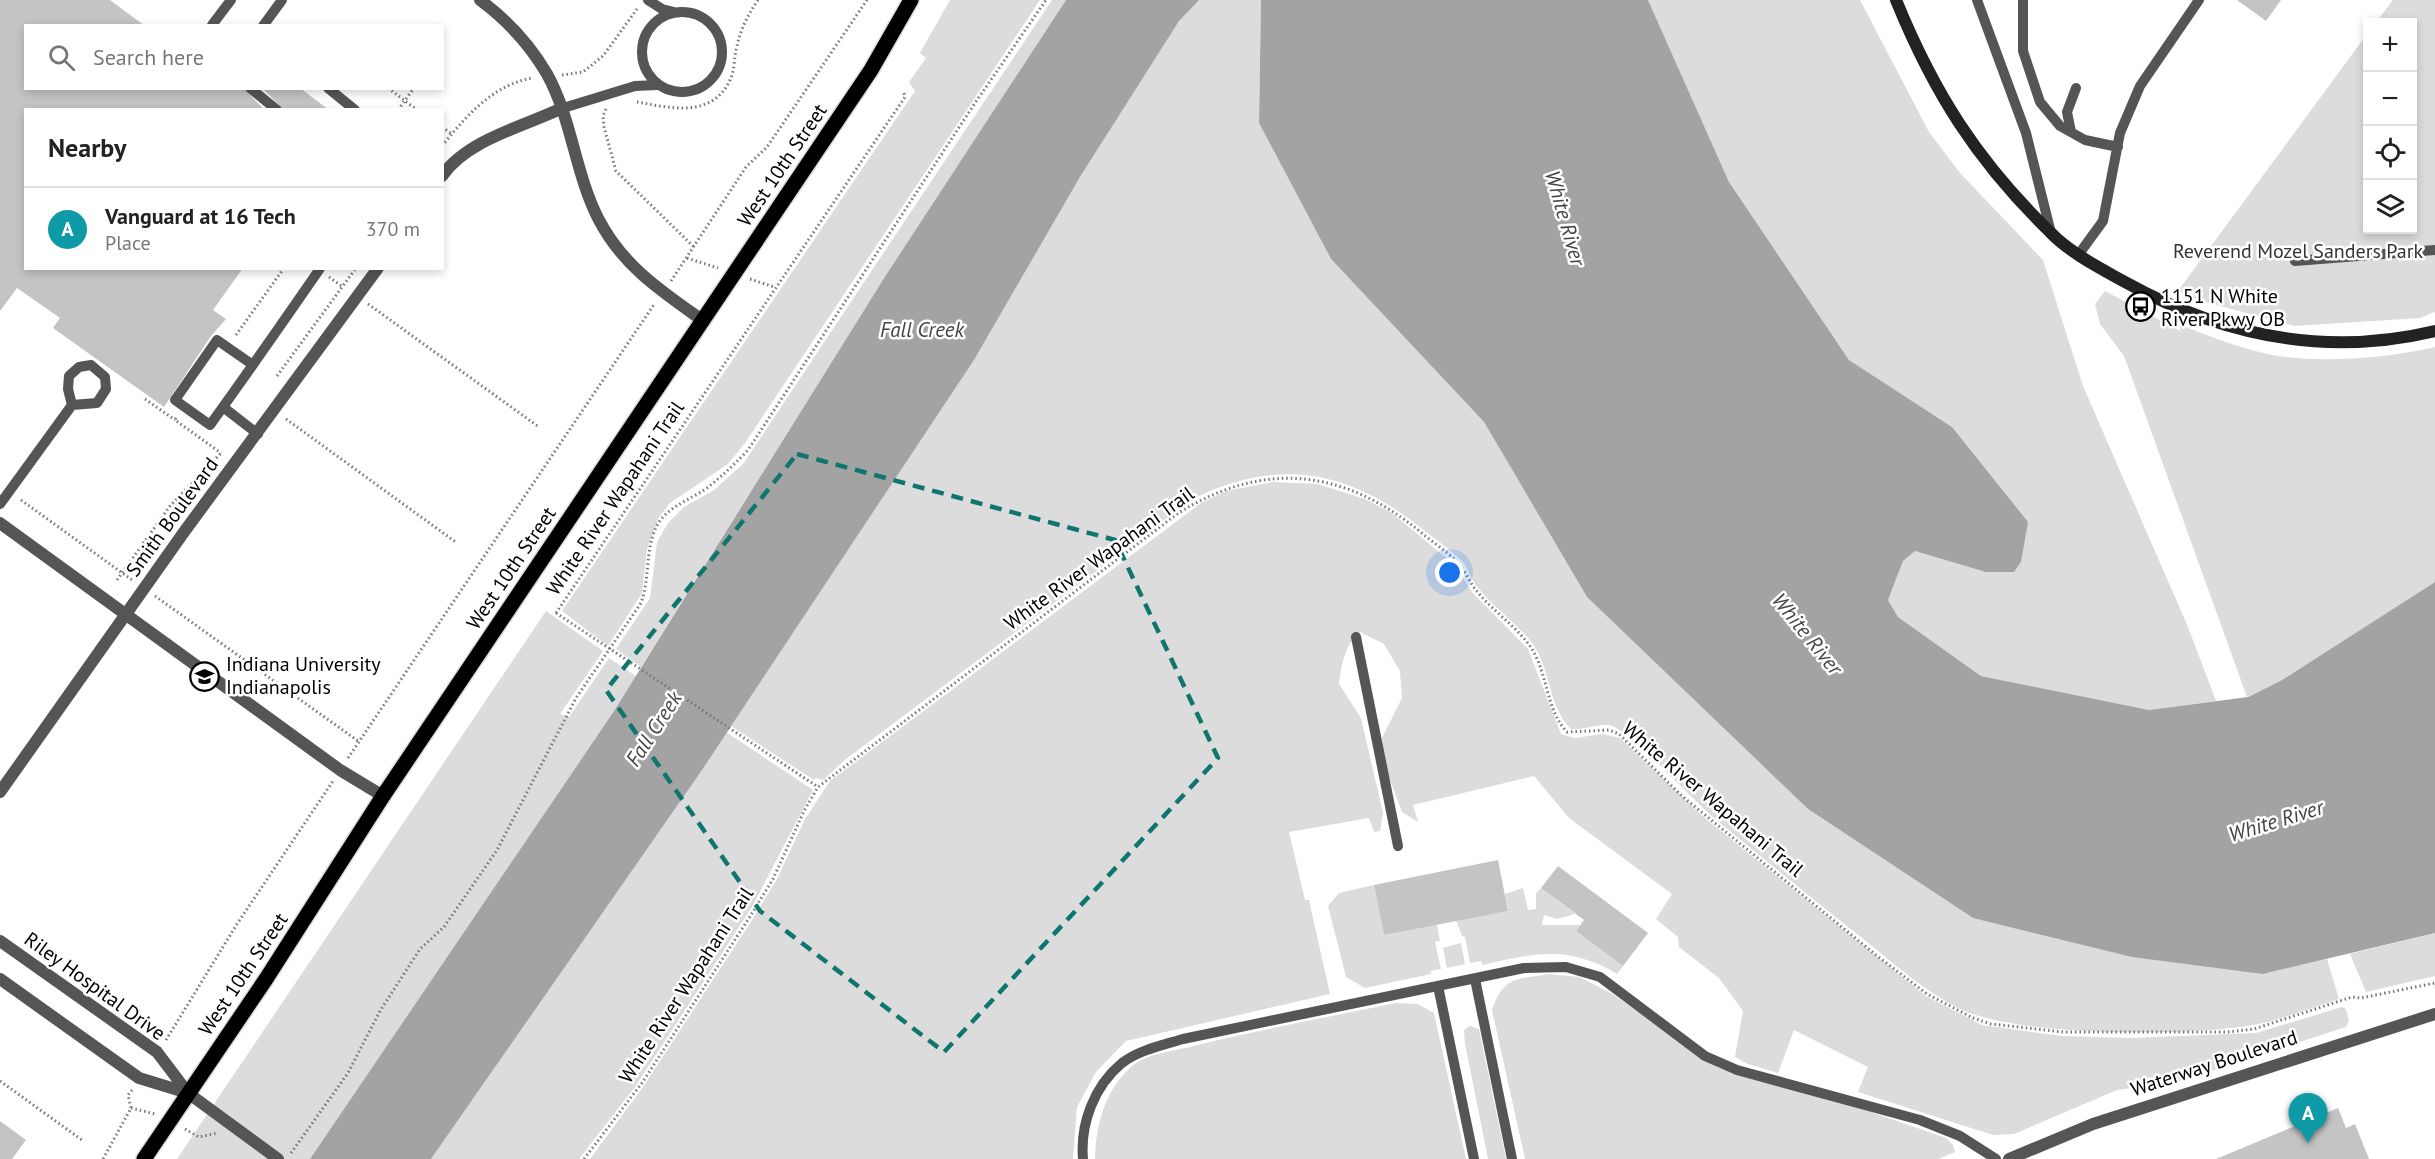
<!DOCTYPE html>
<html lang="en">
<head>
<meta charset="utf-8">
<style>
  :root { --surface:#fff; --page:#f6f6f6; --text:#222; --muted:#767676; --line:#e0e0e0; --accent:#d93025 }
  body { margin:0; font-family:"PT Sans",sans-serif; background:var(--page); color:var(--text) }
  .controls { position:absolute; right:18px; top:18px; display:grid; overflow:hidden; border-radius:0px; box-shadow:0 3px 9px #0003 }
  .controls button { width:54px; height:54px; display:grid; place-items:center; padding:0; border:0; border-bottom:2px solid var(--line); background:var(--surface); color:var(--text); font:30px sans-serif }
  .you { position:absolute; left:1450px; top:573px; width:21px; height:21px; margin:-15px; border:4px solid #fff; border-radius:50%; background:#1a73e8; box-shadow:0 0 0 9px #1a73e833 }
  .badge { display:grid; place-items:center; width:39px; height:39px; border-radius:50%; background:var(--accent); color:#fff; font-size:20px; font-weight:700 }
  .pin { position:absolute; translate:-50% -50px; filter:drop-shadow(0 2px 3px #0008) }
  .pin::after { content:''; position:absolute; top:32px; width:21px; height:18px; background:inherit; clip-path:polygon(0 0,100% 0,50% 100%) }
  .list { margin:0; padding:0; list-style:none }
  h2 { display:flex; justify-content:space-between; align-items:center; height:78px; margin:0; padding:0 24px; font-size:26px }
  h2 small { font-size:20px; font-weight:400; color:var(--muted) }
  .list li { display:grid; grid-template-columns:39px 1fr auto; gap:18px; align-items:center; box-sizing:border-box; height:84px; padding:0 24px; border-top:2px solid var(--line) }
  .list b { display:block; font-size:22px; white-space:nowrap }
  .list p { margin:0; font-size:20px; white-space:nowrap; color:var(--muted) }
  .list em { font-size:20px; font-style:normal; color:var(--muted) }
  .icon { flex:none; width:33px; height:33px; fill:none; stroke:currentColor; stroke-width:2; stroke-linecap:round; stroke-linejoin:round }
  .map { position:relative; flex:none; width:2435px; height:1159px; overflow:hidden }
  .search { position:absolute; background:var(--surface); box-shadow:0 3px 9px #0003; left:24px; top:24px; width:420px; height:66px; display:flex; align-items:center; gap:15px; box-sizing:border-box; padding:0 21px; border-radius:0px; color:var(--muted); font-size:22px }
  .panel { position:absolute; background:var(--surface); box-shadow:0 3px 9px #0003; left:24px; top:108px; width:420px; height:162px; border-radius:0px }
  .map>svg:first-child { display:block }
  .green { fill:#dcdcdc }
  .water { fill:#a3a3a3 }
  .building { fill:#c4c4c4 }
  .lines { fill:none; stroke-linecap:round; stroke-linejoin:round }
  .primary-casing { stroke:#dbdbdb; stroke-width:18 }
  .path { stroke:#777; stroke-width:3; stroke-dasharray:1.5 3; stroke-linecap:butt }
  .lane { stroke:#555; stroke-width:10 }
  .street { stroke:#555; stroke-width:12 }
  .secondary { stroke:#222; stroke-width:12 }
  .primary { stroke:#000; stroke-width:15 }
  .path-bridge { stroke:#777; stroke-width:3; stroke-dasharray:1.5 3; stroke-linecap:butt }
  .marked { fill:none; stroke:#0f766e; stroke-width:4.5; stroke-dasharray:12 8; stroke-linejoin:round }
  .labels { text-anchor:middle; stroke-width:5; stroke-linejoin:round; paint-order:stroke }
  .street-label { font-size:20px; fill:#000; stroke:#fff }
  .park-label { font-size:20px; fill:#333; stroke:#fff }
  .poi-label { font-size:20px; fill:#000; stroke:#fff; text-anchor:start }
  .water-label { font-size:21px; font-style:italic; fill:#444; stroke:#fff }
</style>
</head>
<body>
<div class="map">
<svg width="2435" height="1159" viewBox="0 0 2435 1159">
  <rect width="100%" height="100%" fill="#fff"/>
  <path class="green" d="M950,0H1040L745,443L728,464L670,503L659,517L647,549L642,593L608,646L562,611L915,91L909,82L926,58L920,53Z
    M1052,0H1066L886,275L641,667L616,649L650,598L657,542L668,523L684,507L714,490L743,464Z
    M1199,0H1261L1259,123L1331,259L1484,422L1587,597L1808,809L1973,918L2263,974L2327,959L2339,999C2309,1008 2277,1022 2247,1026C2181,1036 2016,1037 1958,1008C1925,991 1895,965 1866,941C1815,901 1764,859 1714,818C1695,802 1625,726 1609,725C1596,724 1584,730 1571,729C1548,707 1551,668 1532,643C1515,621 1491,606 1475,584C1470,577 1468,567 1461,560C1451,550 1438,541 1426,532C1352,471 1279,455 1191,500L846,759L823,780L816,778L814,780L731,726L974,360L1080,177L1179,20Z
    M1648,0H1860L1929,132L1960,173L2043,260L2083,386L2188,627L2216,701L2149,710L1981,676L1898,617L1888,600L1903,561L1915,551L1940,557L1952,427L1849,360L1729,182Z
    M2393,0H2435V312L2420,318L2294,326L2202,301L2178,291L2367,34L2368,230H2412V22H2376Z
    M2105,291L2184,333L2180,330V325C2212,337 2244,350 2278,356C2326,363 2388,358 2435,347V582L2282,680L2247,697L2124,356L2100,324L2095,304Z
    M1273,482L1318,484L1365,499L1392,513L1455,565L1472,592L1528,649L1561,734L1575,738L1602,734L1620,738L1706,819L1926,996L1982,1025L2062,1036L2130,1038L2256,1033L2342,1007L2346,1009L2349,1020L2346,1027L2177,1082L2117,1090L2014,1134L1993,1135L1858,1092L1868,1067L1794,1030L1778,1073L1748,1064L1735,1057L1743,1011L1719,978L1679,947L1678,937L1656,919L1672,894L1569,818L1534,776L1413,805L1418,822L1402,812L1383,761L1382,738L1402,698L1400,671L1384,644L1360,632C1344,646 1342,663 1339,684L1361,718L1383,813L1380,831L1374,832L1369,818L1289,832L1305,900H1309L1330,994L1126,1041L1096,1072L1077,1107L1073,1159H590L643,1087L752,920L777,879L805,819L830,781L1201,503L1226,491Z
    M546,611L603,651L560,714L569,717L609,658L636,676L614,711L310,1159H177Z
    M726,732L813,790L752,907L635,1087L579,1159H431Z
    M1374,885L1384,935L1437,924L1440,941L1435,942L1441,969L1431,971V974L1365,988L1346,977L1328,906L1339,893Z
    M1523,888L1528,910L1536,909V893L1541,888L1575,914L1557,919L1544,915L1542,925H1580L1576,931L1623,966L1617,974C1568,945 1535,953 1483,965L1481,961L1470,963L1465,937L1462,936L1456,920L1508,911L1505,894Z
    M2435,933V976L2366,992L2350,954Z
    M1461,943L1465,964L1447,968L1443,948Z
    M1548,974L1580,977L1614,995L1719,1068L1868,1111L1946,1138L1953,1145L1955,1152L1938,1159H1525L1492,1010C1504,976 1515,980 1548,974Z
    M1396,1003L1418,1004L1434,1013L1466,1159H1095C1096,1125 1104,1092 1130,1068C1146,1053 1174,1051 1194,1046C1261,1029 1329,1017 1396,1003Z
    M1470,1026L1479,1029L1506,1159H1488L1465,1044L1464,1030Z"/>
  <path class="water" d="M1066,0H1199L1179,21L1080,177L974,360L702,770L431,1159H310L614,711L886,275Z
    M1261,0H1648L1729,182L1849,360L1952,427L2028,522L2021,562L2014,572H1986L1915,551L1903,561L1888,600L1898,617L1981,676L2149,710L2248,697L2282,680L2435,582V933L2263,974L2132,957L1973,918L1808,809L1587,597L1484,422L1331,259L1259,123Z"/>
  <path class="building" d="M0,0H110L145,26H26V88H243L265,110H26V268H243L213,310L226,319L211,336L164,407L53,328L60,318L17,288L0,311Z
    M2237,0H2281L2266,21Z
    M262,88H300L329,110H284Z
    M1498,860L1508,911L1384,935L1374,885Z
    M1558,866L1648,933L1623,966L1576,931L1584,920L1541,888Z
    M2338,1108L2346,1128L2355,1124L2369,1159H2216Z
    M0,1121L26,1140L12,1159H0Z"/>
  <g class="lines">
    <defs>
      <path id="primary" d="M144,1159L266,979L383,796L871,70L911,0"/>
    </defs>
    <use href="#primary" class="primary-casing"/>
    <path class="path" d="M562,75L583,72L603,56L637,9
      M388,88L417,110
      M637,102C671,108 713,119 731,78C735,68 734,56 737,46C741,28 748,15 758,0
      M606,109L603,116L604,127L616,171L694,247
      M398,110L414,88
      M442,127L452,134
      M442,146C466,116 493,85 532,78
      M687,258L718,268
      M329,277L343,287
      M750,279L774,287
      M671,281L746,167L767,147L867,0
      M368,304L539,427
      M236,335L284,268
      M277,376L356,268
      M145,399L175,420
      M176,418L175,420L221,453
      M286,419L457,543
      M21,500L132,580
      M117,580L170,506L222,452
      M155,596L358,741
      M556,613L905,97L904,93
      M348,758L655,303
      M166,1040L237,924L333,781
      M0,1081L82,1140
      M131,1108L155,1114
      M185,1129L199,1137L218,1133
      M291,1153L348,1073L380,1011L420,949L444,927L497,850L576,698L641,603C649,581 646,557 653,535C661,508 687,502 707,488C722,476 735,464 748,450L975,103L1046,0
      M103,1159L131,1108L128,1095L132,1090
      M584,1159L642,1083L751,915L773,879L804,811L818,787L1177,514C1264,459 1345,469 1423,534C1435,544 1451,554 1461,567C1467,574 1470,583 1476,590C1492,611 1517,626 1532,649C1548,675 1546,710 1567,732L1609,730L1619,734L1682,796L1876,955L1927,994L1973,1018L1991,1024L2064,1032H2227L2254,1029L2352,997L2361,998L2435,983"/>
    <path class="lane" d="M648,0L662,9L674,12
      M1977,0L2026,133L2051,233
      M2023,0V51L2040,102L2060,126L2085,140L2118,147
      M642 52a40 40 0 1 1 80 0a40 40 0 1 1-80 0Z
      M212,25L231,0
      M263,26L282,0
      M250,88L277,110
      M328,88L355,110
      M560,109L635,86L657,85
      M2071,132L2067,112L2076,88
      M2079,254L2103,221L2120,133L2140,86L2199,0
      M2295,261L2435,250
      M91,365L105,377L106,389L97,403L72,405L68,389L69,376L79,367Z
      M253,365L217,340L175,400L210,425C247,374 283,322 319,270L320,268
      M223,407L258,434
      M0,504L72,405
      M1356,637L1398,846
      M1475,979L1512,1159
      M1438,986L1474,1159
      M1083,1159C1080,1124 1094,1086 1122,1063C1139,1050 1163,1045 1183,1039L1524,968L1566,967L1600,977L1705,1056L1737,1070L1920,1120L1960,1136L1996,1159"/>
    <path class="street" d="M480,0C507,20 530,45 547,74C572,119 575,174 599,220C623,266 661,291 702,320
      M442,176C467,140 522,127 560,109
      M0,523L340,770L383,796
      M0,792L184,532L378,268
      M0,941L157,1052L188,1093L278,1159
      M0,979L139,1078L188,1093
      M2009,1159L2093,1124L2435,1014"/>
    <path class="secondary" d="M1896,0C1934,93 1977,161 2050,232C2070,253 2100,268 2125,282C2222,336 2326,357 2435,331"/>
    <use href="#primary" class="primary"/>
    <path class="path-bridge" d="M556,613L818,787"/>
  </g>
  <path class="marked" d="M797,454L1115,540L1218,758L944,1052L760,911L606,690Z"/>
  <defs>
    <symbol id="bus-ring" viewBox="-11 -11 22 22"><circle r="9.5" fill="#fff" stroke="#000" stroke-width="1.5"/><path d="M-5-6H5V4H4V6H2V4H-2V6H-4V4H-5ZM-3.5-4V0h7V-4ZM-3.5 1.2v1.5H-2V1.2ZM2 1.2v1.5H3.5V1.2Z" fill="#000"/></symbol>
    <symbol id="university-ring" viewBox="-11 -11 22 22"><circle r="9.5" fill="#fff" stroke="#000" stroke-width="1.5"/><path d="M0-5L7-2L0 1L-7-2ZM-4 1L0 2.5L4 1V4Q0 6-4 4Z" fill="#000"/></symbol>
  </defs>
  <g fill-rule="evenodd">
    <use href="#bus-ring" x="2124" y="290" width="33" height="33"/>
    <use href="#university-ring" x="188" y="660" width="33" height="33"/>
  </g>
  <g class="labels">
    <g class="street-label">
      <text transform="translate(782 165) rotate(-56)" y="7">West 10th Street</text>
      <text transform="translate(615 498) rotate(-56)" y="7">White River Wapahani Trail</text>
      <text transform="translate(172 517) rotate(-54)" y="7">Smith Boulevard</text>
      <text transform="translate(1099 558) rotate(-36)" y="7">White River Wapahani Trail</text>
      <text transform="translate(511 568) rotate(-56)" y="7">West 10th Street</text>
      <text transform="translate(1713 799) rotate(40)" y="7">White River Wapahani Trail</text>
      <text transform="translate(243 974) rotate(-56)" y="7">West 10th Street</text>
      <text transform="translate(686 985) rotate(-57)" y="7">White River Wapahani Trail</text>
      <text transform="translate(95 986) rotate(36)" y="7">Riley Hospital Drive</text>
      <text transform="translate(2214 1063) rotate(-18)" y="7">Waterway Boulevard</text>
    </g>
    <g class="park-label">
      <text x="2298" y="258">Reverend Mozel Sanders Park</text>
    </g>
    <g class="poi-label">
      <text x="2161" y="303">1151 N White<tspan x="2161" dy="23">River Pkwy OB</tspan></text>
      <text x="226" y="671">Indiana University<tspan x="226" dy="23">Indianapolis</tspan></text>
    </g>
    <g class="water-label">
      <text transform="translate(1565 218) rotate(74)" y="7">White River</text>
      <text x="922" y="337">Fall Creek</text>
      <text transform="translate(1807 634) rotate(51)" y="7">White River</text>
      <text transform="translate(654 729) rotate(-57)" y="7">Fall Creek</text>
      <text transform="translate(2276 821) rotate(-17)" y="7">White River</text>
    </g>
  </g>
</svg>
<div class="controls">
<button>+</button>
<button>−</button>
<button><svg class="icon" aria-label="locate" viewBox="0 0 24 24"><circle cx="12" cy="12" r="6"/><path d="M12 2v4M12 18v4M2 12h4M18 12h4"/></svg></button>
<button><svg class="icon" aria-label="layers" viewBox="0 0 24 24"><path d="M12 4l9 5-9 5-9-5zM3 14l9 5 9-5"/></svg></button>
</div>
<div class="you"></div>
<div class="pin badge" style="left:2308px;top:1143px;background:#0f9aa8">A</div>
<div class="search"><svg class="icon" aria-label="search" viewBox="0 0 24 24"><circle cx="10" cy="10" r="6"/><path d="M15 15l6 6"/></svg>Search here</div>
<section class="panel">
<h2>Nearby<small></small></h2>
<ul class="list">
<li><span class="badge" style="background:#0f9aa8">A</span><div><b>Vanguard at 16 Tech</b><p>Place</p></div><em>370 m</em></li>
</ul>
</section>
</div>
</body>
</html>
